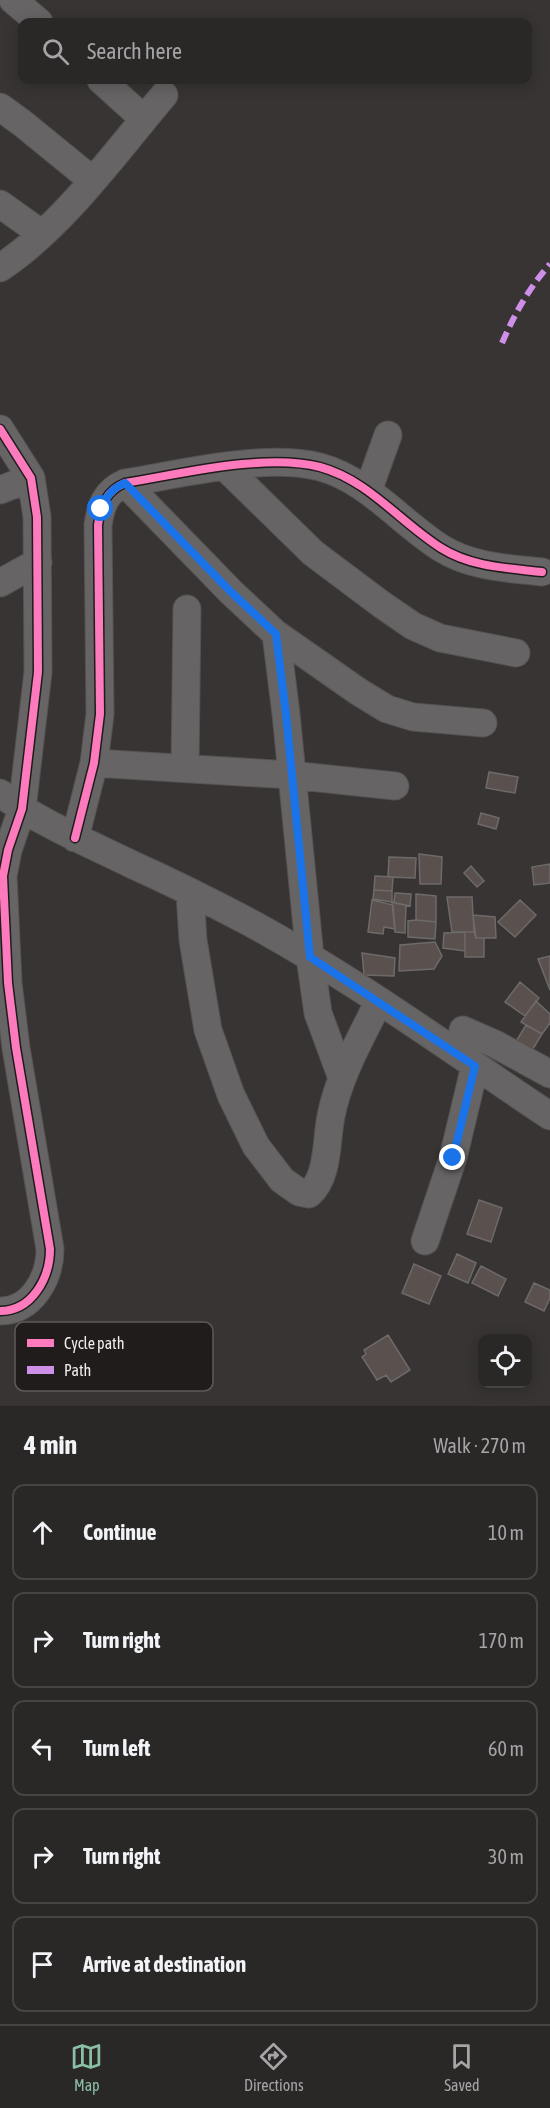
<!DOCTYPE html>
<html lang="en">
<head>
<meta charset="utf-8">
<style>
  :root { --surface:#2a2727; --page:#322f2f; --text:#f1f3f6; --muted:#a5a5a7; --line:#464444; --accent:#8abfa5 }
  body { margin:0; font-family:"Asap Condensed",sans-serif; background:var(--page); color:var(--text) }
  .controls { position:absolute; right:18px; bottom:18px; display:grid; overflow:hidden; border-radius:12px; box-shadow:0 3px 15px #0003 }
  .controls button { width:54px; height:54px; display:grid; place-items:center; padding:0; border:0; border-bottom:2px solid var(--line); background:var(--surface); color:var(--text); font:30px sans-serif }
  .stop { position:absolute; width:18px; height:18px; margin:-14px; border:4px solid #1a73e8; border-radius:50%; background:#fff }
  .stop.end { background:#1a73e8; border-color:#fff; box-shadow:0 2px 6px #0008 }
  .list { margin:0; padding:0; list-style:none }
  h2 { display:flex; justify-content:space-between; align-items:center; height:78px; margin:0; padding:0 24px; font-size:26px }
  h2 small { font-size:20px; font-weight:400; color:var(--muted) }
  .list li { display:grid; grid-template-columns:39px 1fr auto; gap:18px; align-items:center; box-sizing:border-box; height:96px; margin:0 12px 12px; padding:0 12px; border:2px solid var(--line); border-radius:12px }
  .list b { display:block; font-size:22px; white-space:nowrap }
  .list em { font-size:20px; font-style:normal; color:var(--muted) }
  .icon { flex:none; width:33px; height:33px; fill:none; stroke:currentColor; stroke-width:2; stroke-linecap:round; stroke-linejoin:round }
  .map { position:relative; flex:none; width:550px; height:1406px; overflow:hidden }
  .search { position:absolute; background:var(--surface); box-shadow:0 3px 15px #0003; left:18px; right:18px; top:18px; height:66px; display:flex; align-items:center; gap:15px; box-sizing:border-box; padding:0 21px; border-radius:12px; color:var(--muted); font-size:22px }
  .sheet { height:618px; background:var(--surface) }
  nav { display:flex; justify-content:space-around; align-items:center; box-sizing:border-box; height:84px; border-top:2px solid var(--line); background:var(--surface); font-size:16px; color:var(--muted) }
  nav a { display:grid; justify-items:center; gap:3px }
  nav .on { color:var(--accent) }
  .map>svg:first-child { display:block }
  .building { fill:#5a504e; stroke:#6d6a6a; stroke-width:1.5 }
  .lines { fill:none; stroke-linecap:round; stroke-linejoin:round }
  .minor-casing { stroke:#565252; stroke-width:29 }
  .minor { stroke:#666464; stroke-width:27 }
  .quiet { stroke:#ce8fe9; stroke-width:6; stroke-dasharray:12 6; stroke-linecap:butt }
  .cycleway-casing { stroke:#1f1c1b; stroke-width:11 }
  .cycleway { stroke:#fd7abc; stroke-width:8 }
  .route { stroke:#1a73e8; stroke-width:8 }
  .key { fill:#1f1c1b; stroke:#5e5a5a; stroke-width:1.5 }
  .key-label { font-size:16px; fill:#f0ecec }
</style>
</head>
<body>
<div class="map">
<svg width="550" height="1406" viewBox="0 0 550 1406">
  <rect width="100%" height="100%" fill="#383434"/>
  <path class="building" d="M489,772L518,777L515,793L486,788Z
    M481,813L499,818L496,829L478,824Z
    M419,854L442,857L441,884H420Z
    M389,857L416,858L415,878L388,877Z
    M550,864V883L534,885L532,867Z
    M471,866L484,881L477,887L464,873Z
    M375,876L393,877L392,891L374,890Z
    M374,890L392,891V902L373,899Z
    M395,893L411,894L410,906L394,903Z
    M416,894L436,896V922L416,920Z
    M447,897H472L474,932H452Z
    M372,900L393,905L395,929L384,927L383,934L368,932Z
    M520,900L536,915L515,937L498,922Z
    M392,902L406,905L405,933L395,932Z
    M473,915L495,917L496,938H476Z
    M416,920L436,922L435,939L408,937V921Z
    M465,932V951L443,948L444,933Z
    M465,932H474L476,938H484V957H465Z
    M435,942L442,956L434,969L399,971L400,945Z
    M362,953L395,958L394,976L364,975Z
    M550,956V990L538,959Z
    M520,982L539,998L525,1016L505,1002Z
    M536,1001L550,1014V1023L542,1034L521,1022Z
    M526,1025L542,1034L528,1057L512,1048Z
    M479,1200L502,1208L491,1242L467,1234Z
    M457,1254L476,1263L468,1283L448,1274Z
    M414,1264L441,1276L429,1304L402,1293Z
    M481,1266L506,1279L498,1296L472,1283Z
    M534,1283L550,1290V1298L544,1311L525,1302Z
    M388,1335L410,1370L391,1382L386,1375L377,1380L362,1357L366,1354L364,1350Z"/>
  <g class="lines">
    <defs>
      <path id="minor" d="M13,0L39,22
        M101,80L144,119
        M0,107L22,123L92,180
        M0,204L42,234
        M0,268C63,226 115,153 164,95
        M0,429L31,478L37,517L38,672L22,809L8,850L3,876L8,983L16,1048L50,1249C50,1278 32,1311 0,1311
        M225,467L313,553L381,604L413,626L440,638L516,653
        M125,483L231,592L276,634L359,692L387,709L413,717L483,723
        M0,490L31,478
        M368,491L388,435
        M0,583L38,562
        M276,634L286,714L310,957L318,1013L342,1078
        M94,763L291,775L395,786
        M185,768L187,609
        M0,793C40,823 86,842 131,864C171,882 211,902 249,922C354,979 451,1050 550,1116
        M75,838L94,763L100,714L98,525C101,505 106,491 125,483C181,474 264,453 320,467C368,480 400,522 441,548C471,567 507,568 542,572
        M190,893L193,940L208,1030L231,1095L256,1146L282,1180L299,1192L309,1194C329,1177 326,1140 331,1116C339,1075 361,1038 379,1001
        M463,1030L495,1044L550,1074
        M425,1241L453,1158L475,1066"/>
    </defs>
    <use href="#minor" class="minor-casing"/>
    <use href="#minor" class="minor"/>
    <path class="quiet" d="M502,343C515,313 529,288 550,264"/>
    <defs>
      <path id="cycleway" d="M0,429L31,478L37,517L38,672L22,809L8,850L3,876L8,983L16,1048L50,1249C50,1278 32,1311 0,1311
        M75,838L94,763L100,714L98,525C101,505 106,491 125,483C181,474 264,453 320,467C368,480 400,522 441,548C471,567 507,568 542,572"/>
    </defs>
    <use href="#cycleway" class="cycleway-casing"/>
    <use href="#cycleway" class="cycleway"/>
  </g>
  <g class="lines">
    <path class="route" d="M101,509C107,496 112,488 125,483L231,592L276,634L286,714L310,957L475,1066L453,1158"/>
  </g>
  <rect x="15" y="1322" width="198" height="69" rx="9" class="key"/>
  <rect x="27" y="1339" width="27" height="8" fill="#fd7abc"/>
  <rect x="27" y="1366" width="27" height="8" fill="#ce8fe9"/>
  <g class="key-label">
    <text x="64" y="1349">Cycle path</text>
    <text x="64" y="1376">Path</text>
  </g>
</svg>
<div class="controls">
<button><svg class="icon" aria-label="locate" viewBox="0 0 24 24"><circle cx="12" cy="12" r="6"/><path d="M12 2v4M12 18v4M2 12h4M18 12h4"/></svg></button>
</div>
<div class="stop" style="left:101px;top:509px"></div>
<div class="stop end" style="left:453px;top:1158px"></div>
<div class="search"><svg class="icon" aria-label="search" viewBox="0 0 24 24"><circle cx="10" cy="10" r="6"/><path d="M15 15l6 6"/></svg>Search here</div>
</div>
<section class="sheet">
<h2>4 min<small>Walk · 270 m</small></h2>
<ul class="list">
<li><svg class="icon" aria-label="ahead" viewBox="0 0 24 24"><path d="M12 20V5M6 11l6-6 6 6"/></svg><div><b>Continue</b></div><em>10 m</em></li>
<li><svg class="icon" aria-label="right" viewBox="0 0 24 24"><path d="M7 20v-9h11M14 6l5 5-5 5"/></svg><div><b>Turn right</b></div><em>170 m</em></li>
<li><svg class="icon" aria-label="left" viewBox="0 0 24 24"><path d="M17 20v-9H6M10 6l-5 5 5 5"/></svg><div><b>Turn left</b></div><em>60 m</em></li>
<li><svg class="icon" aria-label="right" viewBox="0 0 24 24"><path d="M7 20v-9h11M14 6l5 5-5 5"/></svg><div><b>Turn right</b></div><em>30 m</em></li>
<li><svg class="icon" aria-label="arrive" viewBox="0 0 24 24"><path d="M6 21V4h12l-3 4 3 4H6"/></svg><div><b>Arrive at destination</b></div></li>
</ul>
</section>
<nav>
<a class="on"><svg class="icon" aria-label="map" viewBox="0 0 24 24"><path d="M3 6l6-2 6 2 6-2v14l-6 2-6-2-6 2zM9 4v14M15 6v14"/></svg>Map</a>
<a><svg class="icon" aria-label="directions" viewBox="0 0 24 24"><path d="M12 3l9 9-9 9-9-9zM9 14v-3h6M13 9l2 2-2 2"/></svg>Directions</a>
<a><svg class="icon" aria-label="saved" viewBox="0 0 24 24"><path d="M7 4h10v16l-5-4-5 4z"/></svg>Saved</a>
</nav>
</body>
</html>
